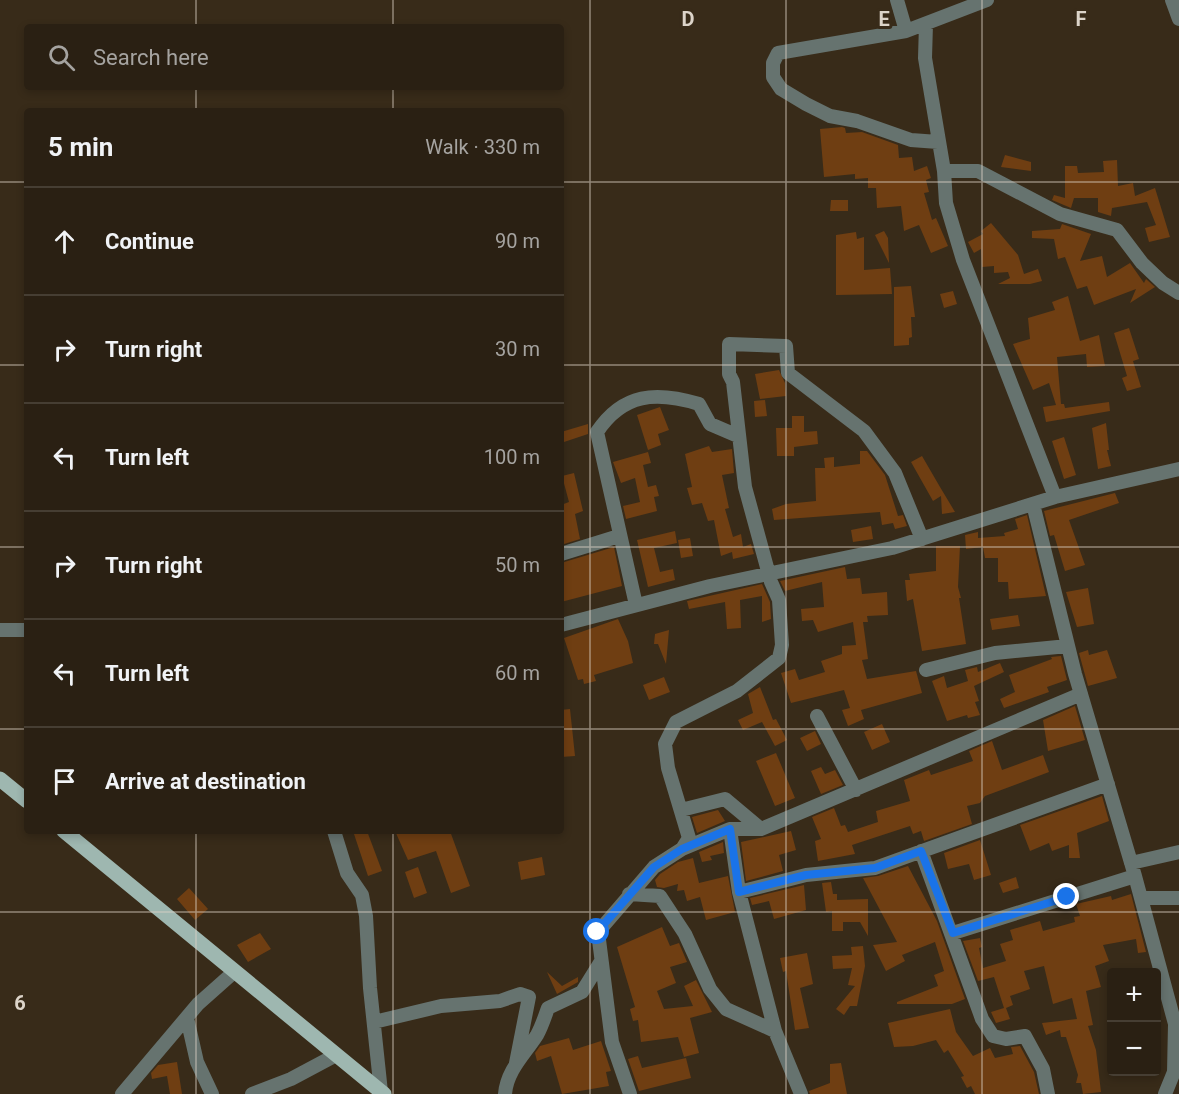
<!DOCTYPE html>
<html lang="en">
<head>
<meta charset="utf-8">
<style>
  :root { --surface:#2a2013; --page:#362d21; --text:#f1f3f6; --muted:#a5a3a0; --line:#463e33 }
  body { margin:0; font-family:Roboto,sans-serif; background:var(--page); color:var(--text) }
  .controls { position:absolute; right:18px; bottom:18px; display:grid; overflow:hidden; border-radius:6px; box-shadow:0 3px 9px #0003 }
  .controls button { width:54px; height:54px; display:grid; place-items:center; padding:0; border:0; border-bottom:2px solid var(--line); background:var(--surface); color:var(--text); font:30px sans-serif }
  .stop { position:absolute; width:18px; height:18px; margin:-14px; border:4px solid #1a73e8; border-radius:50%; background:#fff }
  .stop.end { background:#1a73e8; border-color:#fff; box-shadow:0 2px 6px #0008 }
  .list { margin:0; padding:0; list-style:none }
  h2 { display:flex; justify-content:space-between; align-items:center; height:78px; margin:0; padding:0 24px; font-size:26px }
  h2 small { font-size:20px; font-weight:400; color:var(--muted) }
  .list li { display:grid; grid-template-columns:39px 1fr auto; gap:18px; align-items:center; box-sizing:border-box; height:108px; padding:0 24px; border-top:2px solid var(--line) }
  .list b { display:block; font-size:22px; white-space:nowrap }
  .list em { font-size:20px; font-style:normal; color:var(--muted) }
  .icon { flex:none; width:33px; height:33px; fill:none; stroke:currentColor; stroke-width:2; stroke-linecap:round; stroke-linejoin:round }
  .map { position:relative; flex:none; width:1179px; height:1094px; overflow:hidden }
  .search { position:absolute; background:var(--surface); box-shadow:0 3px 9px #0003; left:24px; top:24px; width:540px; height:66px; display:flex; align-items:center; gap:15px; box-sizing:border-box; padding:0 21px; border-radius:6px; color:var(--muted); font-size:22px }
  .panel { position:absolute; background:var(--surface); box-shadow:0 3px 9px #0003; left:24px; top:108px; width:540px; height:726px; border-radius:6px }
  .map>svg:first-child { display:block }
  .building { fill:#6f3e12 }
  .lines { fill:none; stroke-linecap:round; stroke-linejoin:round }
  .minor { stroke:#66736f; stroke-width:14 }
  .major { stroke:#9eb7b0; stroke-width:15 }
  .route { stroke:#1a73e8; stroke-width:8 }
  .grid { fill:none; stroke:#dcd4c9; stroke-width:1.5; stroke-opacity:0.55 }
  .grid-label { font-size:20px; text-anchor:middle; font-weight:bold; fill:#dcd4c9; stroke:#382b19; stroke-width:6; stroke-linejoin:round; paint-order:stroke }
</style>
</head>
<body>
<div class="map">
<svg width="1179" height="1094" viewBox="0 0 1179 1094">
  <rect width="100%" height="100%" fill="#382b19"/>
  <path class="building" d="M842,127L845,128L846,133L862,132L898,145L899,158L912,157L914,171L927,166L931,178L926,180L929,192L924,193L932,220L936,218L948,246L931,253L919,225L904,231L901,206L877,208L876,188H868V178L855,179V174L824,177L820,129Z
    M1005,155L1031,162V171L1001,167Z
    M1117,160L1118,186L1133,183L1135,196L1155,188L1170,237L1149,242L1145,228L1156,225L1147,202L1112,208L1111,216L1098,212V198H1074L1071,208L1052,200L1054,195L1065,198V166H1077L1078,173L1104,172L1103,161Z
    M831,200H848V211H830Z
    M991,223L1018,255L1024,274L1038,269L1042,281L1030,284H998L1010,278L1008,272L994,273V266L982,267L981,249L974,253L968,242L983,234L981,231Z
    M1062,224L1091,234L1080,261L1102,256L1107,277L1130,263L1144,283L1146,279L1155,287L1130,303L1136,289L1094,305L1087,286L1077,289L1065,257L1058,259L1054,239L1032,238V231L1060,229Z
    M884,231L888,238L889,263L875,235Z
    M856,232L857,239L864,237V270L890,268L892,294L836,295V235Z
    M911,286L915,317H911L912,337L909,338V345L894,346V287Z
    M953,291L957,304L944,308L940,294Z
    M1068,296L1080,341L1099,335L1105,366L1087,367L1086,354L1057,357L1061,404H1064L1065,408L1109,402L1110,411L1046,422L1043,407L1056,405L1049,383L1033,390L1013,344L1030,339L1028,318L1055,310L1052,302Z
    M1129,328L1139,359L1133,361L1141,387L1127,391L1122,378L1127,376L1114,333Z
    M779,370L785,383L786,396L760,399L755,374Z
    M765,400L767,416L755,417L754,401Z
    M660,407L669,430L658,434L661,445L648,450L637,415Z
    M792,416H804V432L817,431L818,444L794,447V456H777L776,428H792Z
    M1106,423L1109,450H1107L1111,466L1098,469L1092,428Z
    M588,424V434L561,443V432Z
    M1064,437L1076,475L1064,479L1052,441Z
    M709,446L712,452L732,449L734,473L722,475L729,508L725,509L733,537L741,534L743,547L751,544L754,554L733,559L732,552L721,556L714,520L708,521L702,503L692,505L687,488L692,487L685,454Z
    M860,451H867L885,475L898,516L903,515L907,526L895,529L893,523L882,525L880,512L774,520L772,509L786,504L816,501L815,468H825L824,458L834,457V467L860,464Z
    M648,452L651,463L643,465L648,487L656,485L659,496L654,497L657,511L626,519L623,506L640,502L635,478L621,483L613,462Z
    M922,456L940,487L955,512L942,514L941,496L933,501L911,462Z
    M574,473L583,511L575,514L580,539L561,545V505L569,502L562,476Z
    M1115,493L1119,503L1069,520L1085,565L1065,571L1054,535L1050,536L1044,511Z
    M1027,515L1046,596L1009,599L1008,582H998V558H985L983,547L966,549L965,535L978,532V538L1005,536L1004,533L1018,529L1015,519Z
    M871,526L873,539L853,542L851,530Z
    M675,531L677,543L654,548L660,572L673,569L675,580L648,587L637,540Z
    M690,538L693,556L681,558L678,540Z
    M936,546H960L958,587L961,598H959L966,644L922,651L913,599L907,601L905,580H910L909,574L936,571Z
    M614,547L622,586L561,602V563Z
    M845,567L847,579L860,578L862,594L887,592L888,615L867,616L868,622H863L868,659L862,660L867,679L916,671L922,693L861,710L864,719L848,726L842,710L850,708L844,690L791,703L781,673L795,669L799,680L825,672L821,661L842,654V646L856,645L853,622L818,632L813,620L802,621L801,609L824,607L822,582L785,591L780,581Z
    M762,584L770,602L771,619L762,622V596L740,600L741,628L727,629L725,602L689,609L687,601Z
    M1088,588L1094,624L1077,627L1066,592Z
    M1018,615L1020,626L992,630L990,619Z
    M618,619L628,641L633,663L594,675L596,681L584,684L583,679L578,680L564,638Z
    M669,630L666,664L658,644H654L655,634Z
    M1088,650L1089,655L1107,650L1117,678L1088,686L1079,653Z
    M1061,656L1067,680L1047,687L1049,692L1004,708L1000,699L1015,692L1009,675L1052,659L1051,657Z
    M1000,663L1004,672L974,686L979,701L975,702L980,715L968,718L967,715L947,721L932,681L944,676L947,688L968,681L965,670L977,667L978,672Z
    M664,677L670,692L649,700L643,685Z
    M760,687L773,720L776,719L787,740L775,746L762,722L743,730L738,720L753,713L748,694Z
    M1075,706L1085,740L1048,751L1043,720Z
    M570,709L575,756L561,757V710Z
    M882,724L890,742L872,750L864,732Z
    M815,731L821,744L807,751L800,738Z
    M992,741L1002,770L1043,755L1049,772L985,796L980,803L967,806L972,824L924,841L921,831L913,834L910,826L852,845L855,854L818,861L815,841L821,839L812,817L834,808L841,826L845,825L848,832L878,822L876,811L910,801L904,780L929,770L931,775L973,761L969,751Z
    M776,753L795,798L775,806L756,761Z
    M821,767L825,774L835,770L843,785L821,794L811,771Z
    M1102,796L1109,821L1077,833L1080,858H1069V845L1052,851L1049,843L1030,851L1020,825Z
    M718,810L725,821L697,833L692,817Z
    M353,831H367L382,871L368,876Z
    M395,831H450L470,886L451,893L436,851L408,860Z
    M791,831L796,850L779,855L783,871L746,881L741,842Z
    M980,840L991,875L974,880L969,864L948,869L944,853Z
    M723,842L724,853L710,856L712,860L702,862L699,852Z
    M542,857L545,875L521,880L518,862Z
    M693,858L699,883L728,876L735,912L706,920L700,897L687,901L684,890L677,891L678,884L664,888L657,887L655,880L660,874L678,862Z
    M908,866L937,921L965,999L952,1004H897V1002L938,986L934,975L944,971L935,942L902,955L905,961L886,971L873,945L897,942L863,878L878,876Z
    M418,867L427,893L414,898L405,872Z
    M1016,877L1019,888L1003,893L999,883Z
    M831,882L833,894H837V900L868,899V936L860,922H843V931H832V911L826,912L822,883Z
    M804,885L806,910L774,919L769,901L752,905L750,898Z
    M189,888L208,909L195,920L177,899Z
    M1131,894L1146,952L1138,953L1136,939L1103,945L1109,961L1095,966L1101,987L1086,991L1093,1025L1088,1026L1096,1050L1101,1092L1083,1094L1081,1083H1076L1078,1075L1066,1037H1061L1060,1030L1046,1035L1042,1023L1077,1019L1072,998L1053,1004L1044,966L1024,971L1030,989L1010,996L1013,1005L1006,1008L1010,1019L996,1023L991,1012L1004,1008L994,977L978,981L963,941L980,938L982,947L979,948L983,968L1006,961L1000,944L1013,940L1010,930L1040,921L1043,931L1075,922L1074,917L1080,916L1076,904L1111,896L1112,900Z
    M662,927L670,946L679,943L687,962L670,967L676,983L657,991L664,1009L693,1006L684,986L696,980L712,1012L690,1018L699,1053L684,1057L678,1037L641,1042L638,1020L633,1021L630,1009L635,1007L617,947Z
    M260,933L271,949L248,962L237,945Z
    M863,946L865,966L857,1006H850L844,1015L836,1009L855,986L848,985L852,968L833,969L832,956L852,955L851,947Z
    M807,953L813,984L800,988L809,1028L795,1030L786,971L783,972L780,958Z
    M547,972L562,986L578,977V982L557,994Z
    M950,1009L956,1032L973,1056L990,1048L995,1058L1013,1054L1011,1047L1020,1046L1034,1072L1039,1094H975L971,1086L967,1088L961,1077L964,1076L948,1050L944,1053L936,1040L913,1046L894,1047L888,1023Z
    M569,1038L573,1050L601,1041L611,1071L606,1072L609,1086L562,1094L551,1056L537,1061L535,1053L540,1046Z
    M638,1056L642,1068L686,1058L691,1078L639,1091L628,1059Z
    M177,1062L182,1094H170L167,1076L152,1079L151,1073L158,1065Z
    M841,1063L847,1094H810L809,1091L830,1083V1064Z"/>
  <g class="lines">
    <path class="minor" d="M897,0L906,31
      M1172,0L1179,19
      M926,24L925,58L944,171L946,203L963,260L1055,497
      M938,142L911,140L857,121L830,116L806,104L781,89L773,77V63L778,53L906,31L987,0
      M944,171H978L1060,214L1117,230L1142,263L1163,283L1179,293
      M1033,504L1075,674L1135,876L1175,1024L1174,1072L1165,1094
      M561,554L619,536
      M636,605L597,432C623,393 656,391 699,404L710,424L738,436
      M561,625L710,586L892,548L1055,497L1179,469
      M0,630H27
      M926,670L995,653L1068,646
      M817,716L856,790
      M681,810L725,799L761,829
      M730,829L739,892L775,1031L801,1094
      M334,831L347,873L362,895L366,916L370,988L381,1092
      M682,849L689,838L668,768L665,744L676,722L737,691L779,658L782,645L779,600L771,582L745,487L733,382L729,374V344L786,346L788,373L864,431L895,473L922,539
      M921,851L982,1019L993,1036L1006,1039L1025,1036L1043,1069L1048,1094
      M1131,863L1179,852
      M739,892L806,875L875,868L1108,784
      M629,894L660,896L685,934L710,989L726,1009L775,1031
      M1141,898H1179
      M953,933L1135,876
      M187,1018L197,1062L212,1094
      M374,1022L441,1006L500,1001L520,994L529,997L516,1063
      M122,1094L198,1004L234,972
      M252,1094L291,1079L336,1055
      M505,1094C507,1070 525,1054 537,1035C542,1026 545,1016 548,1008L582,992L600,963
      M630,1094L612,1042L598,932L654,867L682,849L730,829H761L1081,694"/>
    <path class="major" d="M0,779L27,801
      M64,831L384,1094"/>
  </g>
  <g class="lines">
    <path class="route" d="M597,932L654,867L682,849L730,829L739,892L806,875L875,868L921,851L953,933L1067,897"/>
  </g>
  <path class="grid" d="M196,0V27M393,0V27M590,0V1094M786,0V1094M982,0V1094M196,87V111M393,87V111M0,182H27M561,182H1179M0,365H27M561,365H1179M0,547H27M561,547H1179M0,729H27M561,729H1179M196,831V1094M393,831V1094M0,912H1179"/>
  <g class="grid-label">
    <text x="688" y="26">D</text>
    <text x="884" y="26">E</text>
    <text x="1081" y="26">F</text>
    <text x="20" y="1010">6</text>
  </g>
</svg>
<div class="controls">
<button>+</button>
<button>−</button>
</div>
<div class="stop" style="left:597px;top:932px"></div>
<div class="stop end" style="left:1067px;top:897px"></div>
<div class="search"><svg class="icon" aria-label="search" viewBox="0 0 24 24"><circle cx="10" cy="10" r="6"/><path d="M15 15l6 6"/></svg>Search here</div>
<section class="panel">
<h2>5 min<small>Walk · 330 m</small></h2>
<ul class="list">
<li><svg class="icon" aria-label="ahead" viewBox="0 0 24 24"><path d="M12 20V5M6 11l6-6 6 6"/></svg><div><b>Continue</b></div><em>90 m</em></li>
<li><svg class="icon" aria-label="right" viewBox="0 0 24 24"><path d="M7 20v-9h11M14 6l5 5-5 5"/></svg><div><b>Turn right</b></div><em>30 m</em></li>
<li><svg class="icon" aria-label="left" viewBox="0 0 24 24"><path d="M17 20v-9H6M10 6l-5 5 5 5"/></svg><div><b>Turn left</b></div><em>100 m</em></li>
<li><svg class="icon" aria-label="right" viewBox="0 0 24 24"><path d="M7 20v-9h11M14 6l5 5-5 5"/></svg><div><b>Turn right</b></div><em>50 m</em></li>
<li><svg class="icon" aria-label="left" viewBox="0 0 24 24"><path d="M17 20v-9H6M10 6l-5 5 5 5"/></svg><div><b>Turn left</b></div><em>60 m</em></li>
<li><svg class="icon" aria-label="arrive" viewBox="0 0 24 24"><path d="M6 21V4h12l-3 4 3 4H6"/></svg><div><b>Arrive at destination</b></div></li>
</ul>
</section>
</div>
</body>
</html>
